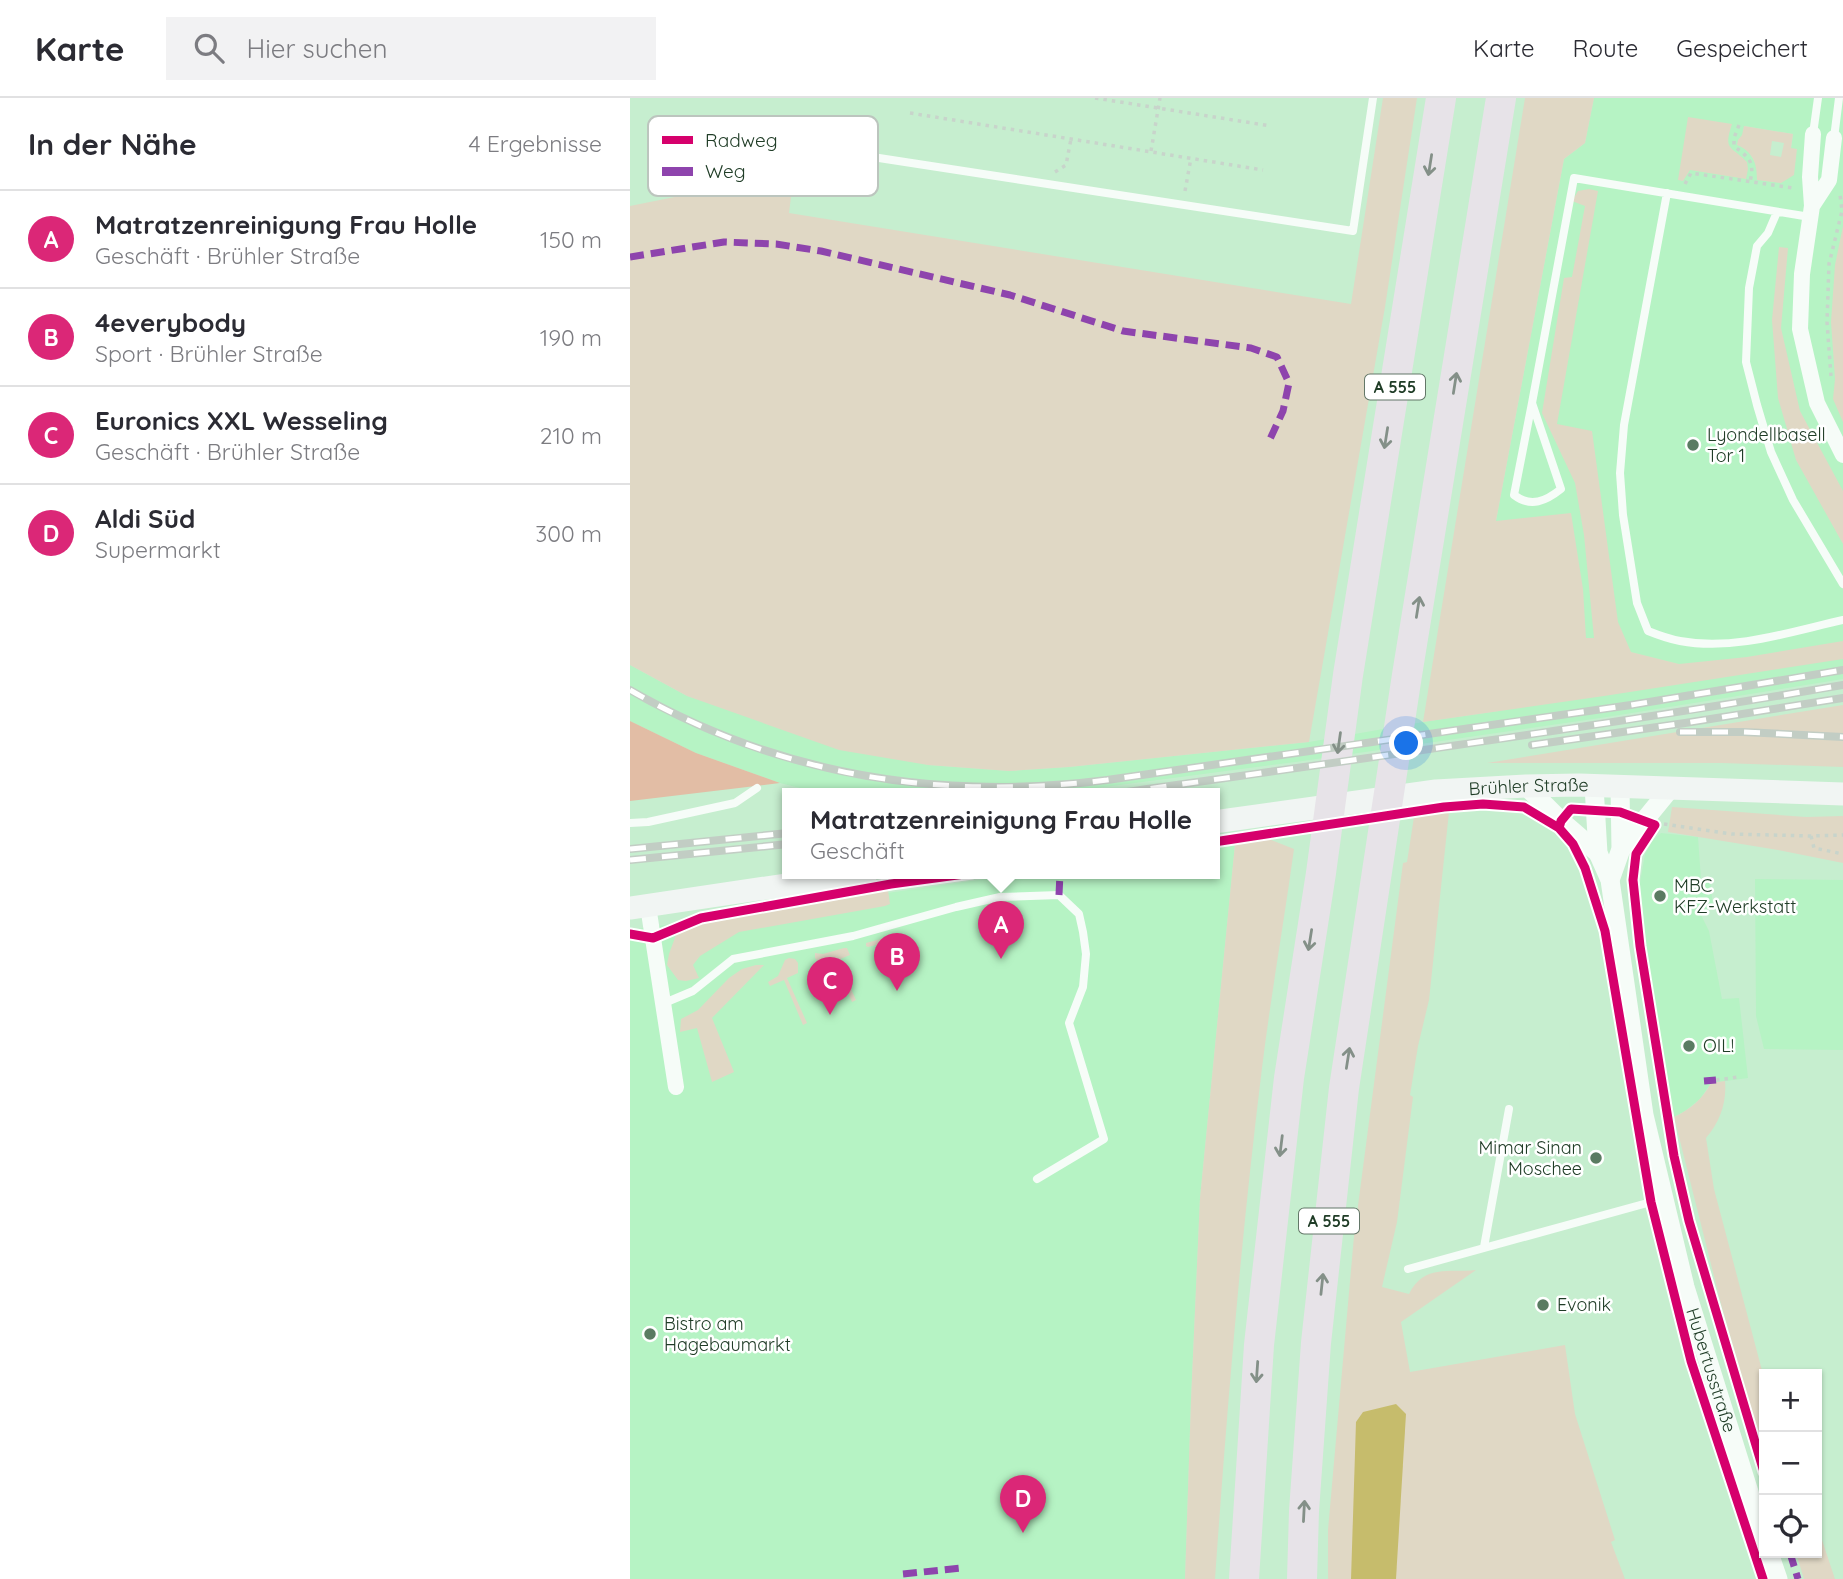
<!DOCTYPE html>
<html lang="de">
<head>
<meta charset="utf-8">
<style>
  :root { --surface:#fff; --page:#f2f2f3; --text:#2b2b33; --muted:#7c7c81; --line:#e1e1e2; --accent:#db2777 }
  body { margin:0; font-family:Quicksand,sans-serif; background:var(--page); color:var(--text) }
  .controls { position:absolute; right:21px; bottom:21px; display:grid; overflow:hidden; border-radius:0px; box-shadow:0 2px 5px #0004 }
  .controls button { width:63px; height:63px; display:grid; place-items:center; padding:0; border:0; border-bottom:2px solid var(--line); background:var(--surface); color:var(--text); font:35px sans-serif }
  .you { position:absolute; left:777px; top:646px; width:24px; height:24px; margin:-18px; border:5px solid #fff; border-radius:50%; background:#1a73e8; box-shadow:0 0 0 10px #1a73e833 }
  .badge { display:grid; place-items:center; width:46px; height:46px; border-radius:50%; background:var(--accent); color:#fff; font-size:23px; font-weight:700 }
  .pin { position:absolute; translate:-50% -58px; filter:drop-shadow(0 2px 4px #0008) }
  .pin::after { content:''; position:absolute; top:37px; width:24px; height:21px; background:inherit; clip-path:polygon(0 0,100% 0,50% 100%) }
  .popup { position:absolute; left:152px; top:690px; width:438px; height:91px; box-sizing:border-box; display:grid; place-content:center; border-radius:0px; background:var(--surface); filter:drop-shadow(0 2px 5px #0005); font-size:23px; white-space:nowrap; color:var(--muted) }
  .popup b { font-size:26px; color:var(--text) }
  .popup::after { content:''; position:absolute; left:50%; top:100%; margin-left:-14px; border:14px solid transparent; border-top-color:var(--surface) }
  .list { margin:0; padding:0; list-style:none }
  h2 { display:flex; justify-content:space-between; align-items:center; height:91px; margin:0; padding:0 28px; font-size:30px }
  h2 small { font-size:23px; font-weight:400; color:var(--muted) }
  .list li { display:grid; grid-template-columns:46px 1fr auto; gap:21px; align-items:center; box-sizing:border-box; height:98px; padding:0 28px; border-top:2px solid var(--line) }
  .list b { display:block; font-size:26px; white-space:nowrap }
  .list p { margin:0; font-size:23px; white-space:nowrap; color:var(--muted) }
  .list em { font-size:23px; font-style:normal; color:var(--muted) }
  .icon { flex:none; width:38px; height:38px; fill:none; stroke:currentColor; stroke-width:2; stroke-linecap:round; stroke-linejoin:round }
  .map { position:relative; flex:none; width:1213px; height:1481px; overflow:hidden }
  header { display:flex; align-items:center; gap:42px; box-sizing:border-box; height:98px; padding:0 35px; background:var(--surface); border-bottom:2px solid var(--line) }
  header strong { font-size:33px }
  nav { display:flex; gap:38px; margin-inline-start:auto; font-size:24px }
  .search { width:490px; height:63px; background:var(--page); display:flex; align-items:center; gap:18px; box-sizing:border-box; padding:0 24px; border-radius:0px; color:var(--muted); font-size:26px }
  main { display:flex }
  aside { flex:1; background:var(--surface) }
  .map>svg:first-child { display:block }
  .built { fill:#b6f3c4; fill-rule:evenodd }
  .green { fill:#e0d8c5; fill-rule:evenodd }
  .forest { fill:#e2bda5 }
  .water { fill:#c6bc6c }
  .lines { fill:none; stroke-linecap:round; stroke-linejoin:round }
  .path { stroke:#c8d4cb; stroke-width:3.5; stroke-dasharray:3.5 5; stroke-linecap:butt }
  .service { stroke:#f6fcf8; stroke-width:8 }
  .minor { stroke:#f6fcf8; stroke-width:16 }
  .tertiary { stroke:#f6fcf8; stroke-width:19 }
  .secondary { stroke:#f1f5f3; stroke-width:23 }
  .motorway { stroke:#e7e3e8; stroke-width:30 }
  .rail-casing { stroke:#c2cdc4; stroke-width:8 }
  .rail { stroke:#fff; stroke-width:5; stroke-dasharray:16; stroke-linecap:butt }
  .quiet { stroke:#8e44ad; stroke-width:7; stroke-dasharray:14 7; stroke-linecap:butt }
  .cycleway-casing { stroke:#fff; stroke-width:13 }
  .cycleway { stroke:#d6006c; stroke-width:9 }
  .oneway { stroke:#849088 }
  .poi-dot { fill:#5a7b62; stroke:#fff; stroke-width:2.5 }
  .labels { text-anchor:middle; stroke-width:5; stroke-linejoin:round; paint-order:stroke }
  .shield { fill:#fff; stroke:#637768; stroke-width:2 }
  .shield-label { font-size:16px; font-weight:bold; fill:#203d27 }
  .poi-label { font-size:18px; fill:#203d27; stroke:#fff; text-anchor:start }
  .street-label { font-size:18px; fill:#203d27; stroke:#fff }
  .key { fill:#fff; stroke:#bcc5be; stroke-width:2 }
  .key-label { font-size:19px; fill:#203d27 }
</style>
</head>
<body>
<header>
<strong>Karte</strong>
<div class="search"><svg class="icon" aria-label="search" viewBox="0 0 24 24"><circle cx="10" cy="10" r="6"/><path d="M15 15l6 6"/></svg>Hier suchen</div>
<nav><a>Karte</a><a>Route</a><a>Gespeichert</a></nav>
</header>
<main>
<aside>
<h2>In der Nähe<small>4 Ergebnisse</small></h2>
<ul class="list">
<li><span class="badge">A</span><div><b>Matratzenreinigung Frau Holle</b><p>Geschäft · Brühler Straße</p></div><em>150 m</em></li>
<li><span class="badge">B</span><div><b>4everybody</b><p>Sport · Brühler Straße</p></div><em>190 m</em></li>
<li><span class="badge">C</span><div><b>Euronics XXL Wesseling</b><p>Geschäft · Brühler Straße</p></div><em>210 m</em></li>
<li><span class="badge">D</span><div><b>Aldi Süd</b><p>Supermarkt</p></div><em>300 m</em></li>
</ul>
</aside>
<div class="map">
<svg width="1213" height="1481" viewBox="0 0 1213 1481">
  <rect width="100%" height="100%" fill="#c6eecf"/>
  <path class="built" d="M964,0H1213V581L977,619L673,663L459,691L413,695H190L150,685L66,655L0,623V567L57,598L298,667L379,673L439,669L679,644L793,624L869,613L866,423L934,61L955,45ZM1114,28L1163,36L1161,51H1167L1127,82V67L1117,51L1108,42L1113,37Z
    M1031,735L1068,739L1071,781H1080L1083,810L1069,813L1079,833L1092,901L1109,900L1118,980L1081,985L1070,1001L1055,1013L1044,1019L1022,892L1011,807L1010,785L1015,756L1023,742Z
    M605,746L570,1100L561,1302L555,1481H0V832L397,775H584L585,748Z
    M1125,781L1213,782V952L1134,951L1126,918Z"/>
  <path class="green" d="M753,0H787L755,209L679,644L439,669L379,673L298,667L209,652L57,598L0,567V108L164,75L159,115L721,206Z
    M895,0H964L955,45L934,61L866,423L941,415L953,491L956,540H964L954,437L945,385L912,315L934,180L942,179L955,108L942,103L948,93L959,91L968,93L927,326L962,333L988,524L1001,554L1049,566L1117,559L1213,543V561L974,598L793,624Z
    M1058,19L1102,26C1093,53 1101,47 1117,64L1118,71L1116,81L1060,72L1053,83L1048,82Z
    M1114,28L1163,36L1161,50L1167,51L1164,77L1151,85L1127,82C1127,65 1123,54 1107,47L1108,42L1112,37ZM1142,43L1154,45L1151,59L1140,57Z
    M1213,128V324L1203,301L1205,281L1201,224L1205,167Z
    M1149,149L1158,150L1151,230L1170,313L1213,393V446L1166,362L1148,300L1142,222Z
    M1213,607V669L1092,665H857Z
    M1042,709L1176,719L1213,718V765L1148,752L1038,734Z
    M819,714L799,902L788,948L780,997L783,999L767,1124L752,1189L779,1196C794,1166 818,1175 846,1172L771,1224L780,1274L935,1247L945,1316L985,1442L981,1444L995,1481H698V1432L724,1138L773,765L777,764L784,719Z
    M639,741L664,751C654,824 641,897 632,970C611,1140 597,1310 585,1481H555L561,1302L570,1100L605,746Z
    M258,792L260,806L255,808L109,834L70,858L63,867L69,880L56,883L48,882L37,867L39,856L46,837L63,825Z
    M258,839L275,878L270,881L254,845L238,849L236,848V845Z
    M214,850H217L220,857L208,862L226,902L222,904L202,860L189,865L185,860V855L193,856Z
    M159,860L165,861L168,865V875L157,880L177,925L173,927L154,882L140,888L138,884L148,878L155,862Z
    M126,867H134L82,920L104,974L82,984L67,930L50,934L51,921L68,912L99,880L112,871Z
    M1095,983C1097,1004 1090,1024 1076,1040L1084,1091L1134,1280V1355L1091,1206L1044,1019C1059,1012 1073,1001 1081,985Z
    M1187,1427L1205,1481H1174L1166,1455H1187Z"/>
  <path class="forest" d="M0,623L66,655L150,685L0,703Z"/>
  <path class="water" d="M766,1306L776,1316L766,1481H721L726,1324L733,1314Z"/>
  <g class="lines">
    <path class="path" d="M465,0L641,28
      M280,15L633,72
      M1109,27L1104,40V48C1119,60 1125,63 1120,84
      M521,53L530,0
      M425,74L436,67L441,41
      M1055,86L1061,75L1163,90
      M555,93L561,60
      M1201,278L1197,224L1199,166L1212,113L1210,96
      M1034,726L1102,736L1181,738L1213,737
      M1181,738L1184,750L1213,756
      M1086,982L1109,979"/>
    <path class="service" d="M1183,36L1188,0
      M1204,40L1209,0
      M249,60L723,133L743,0
      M1037,95L994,327L990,375L993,417L1007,505L1018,533C1028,537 1039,541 1050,543C1104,553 1160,534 1213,522
      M1147,114L1138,135L1127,148L1119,190L1116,264L1127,307L1141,354L1163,402L1213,486
      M902,305L884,397C901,410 916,403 931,391L902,305L944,80L1180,119
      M0,725L18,724L105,705L127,690
      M32,906L63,893L103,861L223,838L326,809L370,799L429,797L449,816L453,834L456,856L453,889L439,925L474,1041L407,1081
      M854,1149L879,1011
      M778,1171L1021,1104L1034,1102"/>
    <path class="minor" d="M1183,36L1180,79L1182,108L1172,176L1170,231L1187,305L1213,357
      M1182,108L1199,82L1204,40
      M18,808L46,989"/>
    <g class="tertiary">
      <path d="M896,688L931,723L968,755"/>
      <path id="s1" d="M964,688L968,755L980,782L1014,1017L1055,1189L1134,1442"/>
      <path d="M991,751L1040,691"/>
      <path d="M980,782L991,751L990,689"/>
      <path d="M1139,1455L1148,1481"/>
    </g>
    <g class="secondary">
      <path id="s2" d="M584,724L806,693L896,688L949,687L1213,696"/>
      <path d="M0,810L237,775"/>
    </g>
    <path class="motorway" d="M614,1481L629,1247L659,980L691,775L718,577L811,0
      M672,1481L674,1413L686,1245L714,990L777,577L871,0"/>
    <defs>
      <path id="rail" d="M0,592C149,678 308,703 477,682L1001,607L1213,572
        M1050,634H1113L1213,639
        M902,647L1055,625L1213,600
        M489,695C730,661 972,628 1213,587
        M0,751L158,735
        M0,762L158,746"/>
    </defs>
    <use href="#rail" class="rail-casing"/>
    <use href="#rail" class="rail"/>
    <path class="quiet" d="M0,159L94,144L146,146L191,153L380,197L493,233L621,250L647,259L659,285L653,313L640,341
      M429,797L430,775
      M1074,983L1086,982
      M1160,1455L1168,1481
      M273,1476L332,1470"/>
    <defs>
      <path id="cycleway" d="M929,730L931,723L941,711L990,714L1025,727L1006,756L1003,782L1010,848L1044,1058L1059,1123L1134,1374
        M584,744L814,709L853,706L894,709L929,730L943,746L955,770L975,833L1021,1104L1061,1263L1133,1481
        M0,836L23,840L71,820L261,786L342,775"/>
    </defs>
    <use href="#cycleway" class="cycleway-casing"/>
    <use href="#cycleway" class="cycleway"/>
  </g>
  <defs><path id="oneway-shaft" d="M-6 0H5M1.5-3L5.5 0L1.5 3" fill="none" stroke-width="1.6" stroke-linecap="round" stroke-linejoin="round" transform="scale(1.75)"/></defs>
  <g class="oneway">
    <use href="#oneway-shaft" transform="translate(800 67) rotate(99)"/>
    <use href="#oneway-shaft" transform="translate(825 285) rotate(-81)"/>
    <use href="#oneway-shaft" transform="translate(756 340) rotate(99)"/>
    <use href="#oneway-shaft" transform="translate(788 509) rotate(-81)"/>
    <use href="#oneway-shaft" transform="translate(709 645) rotate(98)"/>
    <use href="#oneway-shaft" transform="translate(680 842) rotate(99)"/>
    <use href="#oneway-shaft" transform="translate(718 960) rotate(-81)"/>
    <use href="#oneway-shaft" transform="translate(651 1048) rotate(97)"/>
    <use href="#oneway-shaft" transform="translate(692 1186) rotate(-84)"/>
    <use href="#oneway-shaft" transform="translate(627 1274) rotate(94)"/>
    <use href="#oneway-shaft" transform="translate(674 1413) rotate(-87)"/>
  </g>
  <g class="poi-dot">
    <circle cx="1063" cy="347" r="7"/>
    <circle cx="1030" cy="798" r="7"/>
    <circle cx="1059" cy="948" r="7"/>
    <circle cx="966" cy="1060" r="7"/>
    <circle cx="913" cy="1207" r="7"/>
    <circle cx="20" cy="1236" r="7"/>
  </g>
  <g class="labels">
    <g class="shield">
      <rect x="735" y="276.5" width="60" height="25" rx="5"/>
      <rect x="669" y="1110.5" width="60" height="25" rx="5"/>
    </g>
    <g class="shield-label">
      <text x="765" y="295">A 555</text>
      <text x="699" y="1129">A 555</text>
    </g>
    <g class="poi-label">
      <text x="1077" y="343">Lyondellbasell<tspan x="1077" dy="21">Tor 1</tspan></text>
      <text x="1044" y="794">MBC<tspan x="1044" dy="21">KFZ-Werkstatt</tspan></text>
      <text x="1073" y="954">OIL!</text>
      <text x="952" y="1056" text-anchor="end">Mimar Sinan<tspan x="952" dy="21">Moschee</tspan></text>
      <text x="927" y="1213">Evonik</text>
      <text x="34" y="1232">Bistro am<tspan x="34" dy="21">Hagebaumarkt</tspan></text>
    </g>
    <g class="street-label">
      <text dy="6" stroke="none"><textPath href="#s2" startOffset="317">Brühler Straße</textPath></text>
      <text dy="6" stroke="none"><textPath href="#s1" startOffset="598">Hubertusstraße</textPath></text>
    </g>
  </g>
  <rect x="18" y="18" width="230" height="80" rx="10" class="key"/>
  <rect x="32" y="38" width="31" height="8" fill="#d6006c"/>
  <rect x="32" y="69" width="31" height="9" fill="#8e44ad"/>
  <g class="key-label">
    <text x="75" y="49">Radweg</text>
    <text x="75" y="80">Weg</text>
  </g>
</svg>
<div class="controls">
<button>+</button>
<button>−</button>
<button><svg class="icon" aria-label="locate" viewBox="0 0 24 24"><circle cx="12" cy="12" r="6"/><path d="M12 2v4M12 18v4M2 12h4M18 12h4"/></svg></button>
</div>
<div class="you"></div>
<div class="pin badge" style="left:371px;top:861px">A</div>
<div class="popup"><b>Matratzenreinigung Frau Holle</b>Geschäft</div>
<div class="pin badge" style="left:267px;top:893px">B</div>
<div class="pin badge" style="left:200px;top:917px">C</div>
<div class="pin badge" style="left:393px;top:1435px">D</div>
</div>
</main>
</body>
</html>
